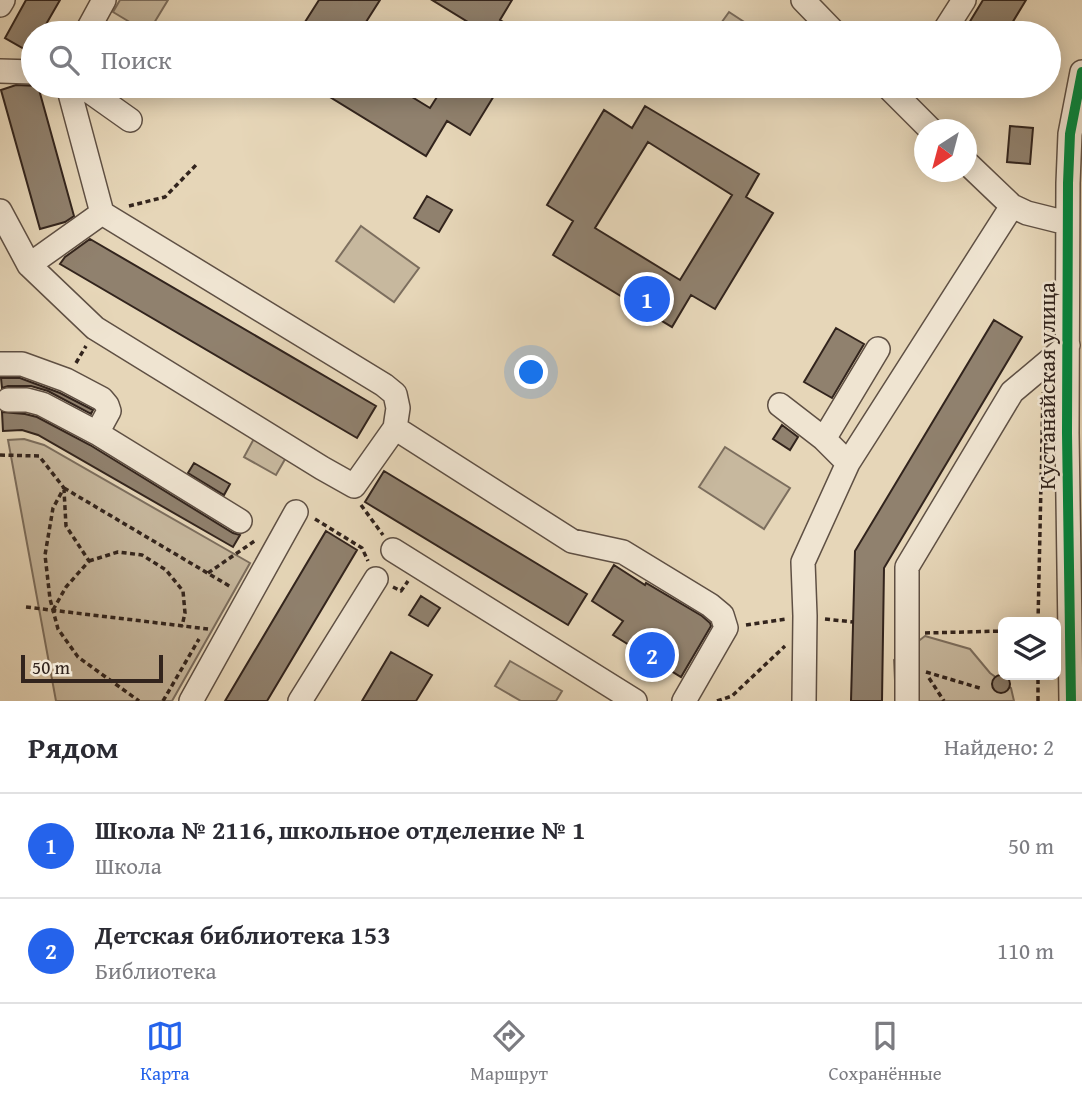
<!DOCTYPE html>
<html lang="ru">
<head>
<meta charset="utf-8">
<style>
  :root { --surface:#fff; --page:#f7f7f7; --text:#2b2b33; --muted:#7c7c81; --line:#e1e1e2; --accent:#2563eb }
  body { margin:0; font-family:"Gentium Book Plus",serif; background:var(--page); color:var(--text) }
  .controls { position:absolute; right:21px; bottom:21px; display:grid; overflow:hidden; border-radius:10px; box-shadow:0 4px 18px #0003 }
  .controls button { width:63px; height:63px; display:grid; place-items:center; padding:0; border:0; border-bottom:2px solid var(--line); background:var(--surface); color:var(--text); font:35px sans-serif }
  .compass { position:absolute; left:914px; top:119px; width:63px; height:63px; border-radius:50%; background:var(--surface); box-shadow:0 4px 18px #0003; rotate:216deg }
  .scale { position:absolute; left:21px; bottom:18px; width:142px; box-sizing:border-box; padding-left:7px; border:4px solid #32241d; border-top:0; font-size:19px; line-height:24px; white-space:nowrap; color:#32241d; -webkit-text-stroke:5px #efe4d1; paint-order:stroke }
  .you { position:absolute; left:532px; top:373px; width:24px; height:24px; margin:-18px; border:5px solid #fff; border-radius:50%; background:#1a73e8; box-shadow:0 0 0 10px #1a73e833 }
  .badge { display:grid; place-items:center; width:46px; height:46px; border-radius:50%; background:var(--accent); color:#fff; font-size:23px; font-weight:700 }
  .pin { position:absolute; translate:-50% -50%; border:4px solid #fff; box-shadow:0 2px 7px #0006 }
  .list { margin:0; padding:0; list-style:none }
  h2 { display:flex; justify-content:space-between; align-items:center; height:91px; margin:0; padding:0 28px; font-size:30px }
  h2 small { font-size:23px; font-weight:400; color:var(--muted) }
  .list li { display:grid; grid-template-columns:46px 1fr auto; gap:21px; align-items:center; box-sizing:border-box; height:105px; padding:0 28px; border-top:2px solid var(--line) }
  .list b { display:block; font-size:26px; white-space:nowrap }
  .list p { margin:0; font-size:23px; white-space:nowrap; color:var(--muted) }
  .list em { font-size:23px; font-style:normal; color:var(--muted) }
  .icon { flex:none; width:38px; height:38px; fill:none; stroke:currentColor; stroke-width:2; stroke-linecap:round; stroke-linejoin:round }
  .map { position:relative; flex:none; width:1082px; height:701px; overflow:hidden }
  .search { position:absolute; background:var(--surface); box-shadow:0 4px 18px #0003; left:21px; right:21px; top:21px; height:77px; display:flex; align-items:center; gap:18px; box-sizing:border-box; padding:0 24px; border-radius:38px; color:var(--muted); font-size:26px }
  .sheet { height:301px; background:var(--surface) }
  nav { display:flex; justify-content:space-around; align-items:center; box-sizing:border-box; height:98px; border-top:2px solid var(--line); background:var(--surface); font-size:19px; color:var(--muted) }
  nav a { display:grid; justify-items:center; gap:4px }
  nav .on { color:var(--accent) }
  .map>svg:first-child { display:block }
  .green { fill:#c7b89e; stroke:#7c6e5e; stroke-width:2 }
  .building { fill:#90816e; stroke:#32241d; stroke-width:2; fill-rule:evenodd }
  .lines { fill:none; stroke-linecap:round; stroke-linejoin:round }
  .minor-casing { stroke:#5f5044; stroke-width:26 }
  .path { stroke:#32241d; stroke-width:3.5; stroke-dasharray:5 3.5; stroke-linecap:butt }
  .minor { stroke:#efe4d1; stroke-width:23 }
  .cycleway-casing { stroke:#efe4d1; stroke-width:15 }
  .cycleway { stroke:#00873e; stroke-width:10 }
  .labels { text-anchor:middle; stroke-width:5; stroke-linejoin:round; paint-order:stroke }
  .street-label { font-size:23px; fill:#32241d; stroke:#efe4d1 }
</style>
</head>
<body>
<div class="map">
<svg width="1082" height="701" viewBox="0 0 1082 701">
  <rect width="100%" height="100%" fill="#e6d6b8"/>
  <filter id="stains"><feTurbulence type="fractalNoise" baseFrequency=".00286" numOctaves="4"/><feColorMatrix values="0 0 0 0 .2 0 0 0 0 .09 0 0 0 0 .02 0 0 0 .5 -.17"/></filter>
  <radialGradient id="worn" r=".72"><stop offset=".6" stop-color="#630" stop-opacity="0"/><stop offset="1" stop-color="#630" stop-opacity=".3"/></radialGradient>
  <path class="green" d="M120,0H168L148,33L113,12Z
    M729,12L761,33H714Z
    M361,226L419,268L394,302L336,261Z
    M256,435L288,454L276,475L244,457Z
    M24,439L44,445L250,563L172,701H56L8,440Z
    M725,447L790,488L764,529L699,487Z
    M925,636L970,649L990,673L1011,688L1014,701H896L894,660Z
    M510,661L562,691L556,701H521L495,686Z"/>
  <path class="building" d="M26,0H60L41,33H33V54L5,38Z
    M319,0H380L359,33H298Z
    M432,0H512L500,20L522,33H486Z
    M983,0H1026L1006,33H963Z
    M16,85L38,86L74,216L65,222L40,229L1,90Z
    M312,86H394L430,108L444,86H500L470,135L447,121L426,156Z
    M645,106L759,174L746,197L773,213L715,309L691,295L672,327L553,255L573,221L547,205L604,110L632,128ZM648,142L732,195L680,280L595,228Z
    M1010,126L1033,128L1030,164L1007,162Z
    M427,196L452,210L439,232L414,218Z
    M90,239L376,406L357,438L60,264L65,257Z
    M994,320L1022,337L884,568L882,701H851L855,551Z
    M836,328L864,344L832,398L804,382Z
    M1,378H20L60,393L93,410L91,414L48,391L31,386H8L2,388Z
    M2,412L25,414L37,417L90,445L233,533L240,535L233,547L38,435L22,430L3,431Z
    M782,425L798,437L790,450L773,439Z
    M194,463L230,484L224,495L188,473Z
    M384,471L587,594L568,625L365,502Z
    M326,531L357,550L267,701H225Z
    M614,565L645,585L646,583L702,616L710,623L711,626L681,677L613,635L623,621L592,601Z
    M421,596L440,608L428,626L409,615Z
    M391,652L432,675L416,701H362Z
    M992 684a9 9 0 1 1 18 0a9 9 0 1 1-18 0Z"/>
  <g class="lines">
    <defs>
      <path id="minor" d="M803,0L835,33
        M0,5L3,0
        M86,33L104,0
        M943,33L964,0
        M0,71L33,72
        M68,86L102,213L384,385L395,394L398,408L395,428L572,541L623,552L710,605L722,615L726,628L684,701
        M82,86L130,120
        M887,86L931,130
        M967,163L1012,206L1027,213L1067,223
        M0,211L29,265L95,328L322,468L354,486L395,428
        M29,265L102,213
        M0,364H22L66,380L102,399L107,405L109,411L97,433L240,521
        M8,400H27L42,404L97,433
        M780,405L824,439L848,463
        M824,439L878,349
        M393,550L635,701
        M191,701L296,512
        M300,701L376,579
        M804,701L805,616L803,562L848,463L1012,206
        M907,701V567L1012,392L1068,345
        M1071,701L1067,433L1068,183L1070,134L1082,72"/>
    </defs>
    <use href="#minor" class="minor-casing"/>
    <path class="path" d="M129,206L165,197L196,165
      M76,363L86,346
      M0,455L39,456L64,488L53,508L45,555L50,599L58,629L78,657L139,701
      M64,488L231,587
      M361,505L383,535
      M315,519L362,548L368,561
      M89,561L118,552L142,555L166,570L183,591L185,613L182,626
      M208,573L256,540
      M393,587L401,591L408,581
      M26,607L208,629
      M53,610L66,587L89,561L66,526L64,490
      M825,619L853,622
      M1038,622L1043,392
      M746,625L787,619
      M925,633L1003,631
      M926,672L983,689
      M929,678L944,701
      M163,701L199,639
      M717,701L732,696L785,646
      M1038,701V675"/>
    <use href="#minor" class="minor"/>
    <defs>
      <path id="cycleway" d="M1071,701L1067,433L1068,183L1070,134L1082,72"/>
    </defs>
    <use href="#cycleway" class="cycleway-casing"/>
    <use href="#cycleway" class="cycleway"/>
  </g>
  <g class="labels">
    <g class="street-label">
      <text transform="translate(1047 386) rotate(-90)" y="8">Кустанайская улица</text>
    </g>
  </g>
  <rect width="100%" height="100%" filter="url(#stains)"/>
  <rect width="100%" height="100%" fill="url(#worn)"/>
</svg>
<div class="controls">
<button><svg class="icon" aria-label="layers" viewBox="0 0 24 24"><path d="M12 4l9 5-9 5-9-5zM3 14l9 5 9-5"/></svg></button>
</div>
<svg class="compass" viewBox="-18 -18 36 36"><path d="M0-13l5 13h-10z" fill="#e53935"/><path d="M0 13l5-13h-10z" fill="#7c7c81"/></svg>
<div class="scale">50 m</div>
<div class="you"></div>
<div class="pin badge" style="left:647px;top:299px">1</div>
<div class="pin badge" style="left:652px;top:655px">2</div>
<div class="search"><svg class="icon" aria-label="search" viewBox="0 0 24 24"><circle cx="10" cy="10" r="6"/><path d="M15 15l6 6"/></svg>Поиск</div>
</div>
<section class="sheet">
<h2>Рядом<small>Найдено: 2</small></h2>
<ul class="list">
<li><span class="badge">1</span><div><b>Школа № 2116, школьное отделение № 1</b><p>Школа</p></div><em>50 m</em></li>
<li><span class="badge">2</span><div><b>Детская библиотека 153</b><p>Библиотека</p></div><em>110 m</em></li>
</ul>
</section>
<nav>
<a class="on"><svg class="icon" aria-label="map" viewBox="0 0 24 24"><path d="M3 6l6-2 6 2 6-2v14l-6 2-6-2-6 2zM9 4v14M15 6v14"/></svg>Карта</a>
<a><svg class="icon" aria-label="directions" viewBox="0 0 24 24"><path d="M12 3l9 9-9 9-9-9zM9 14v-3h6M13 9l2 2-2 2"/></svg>Маршрут</a>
<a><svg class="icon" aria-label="saved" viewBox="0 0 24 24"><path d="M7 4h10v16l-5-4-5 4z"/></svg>Сохранённые</a>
</nav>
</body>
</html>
